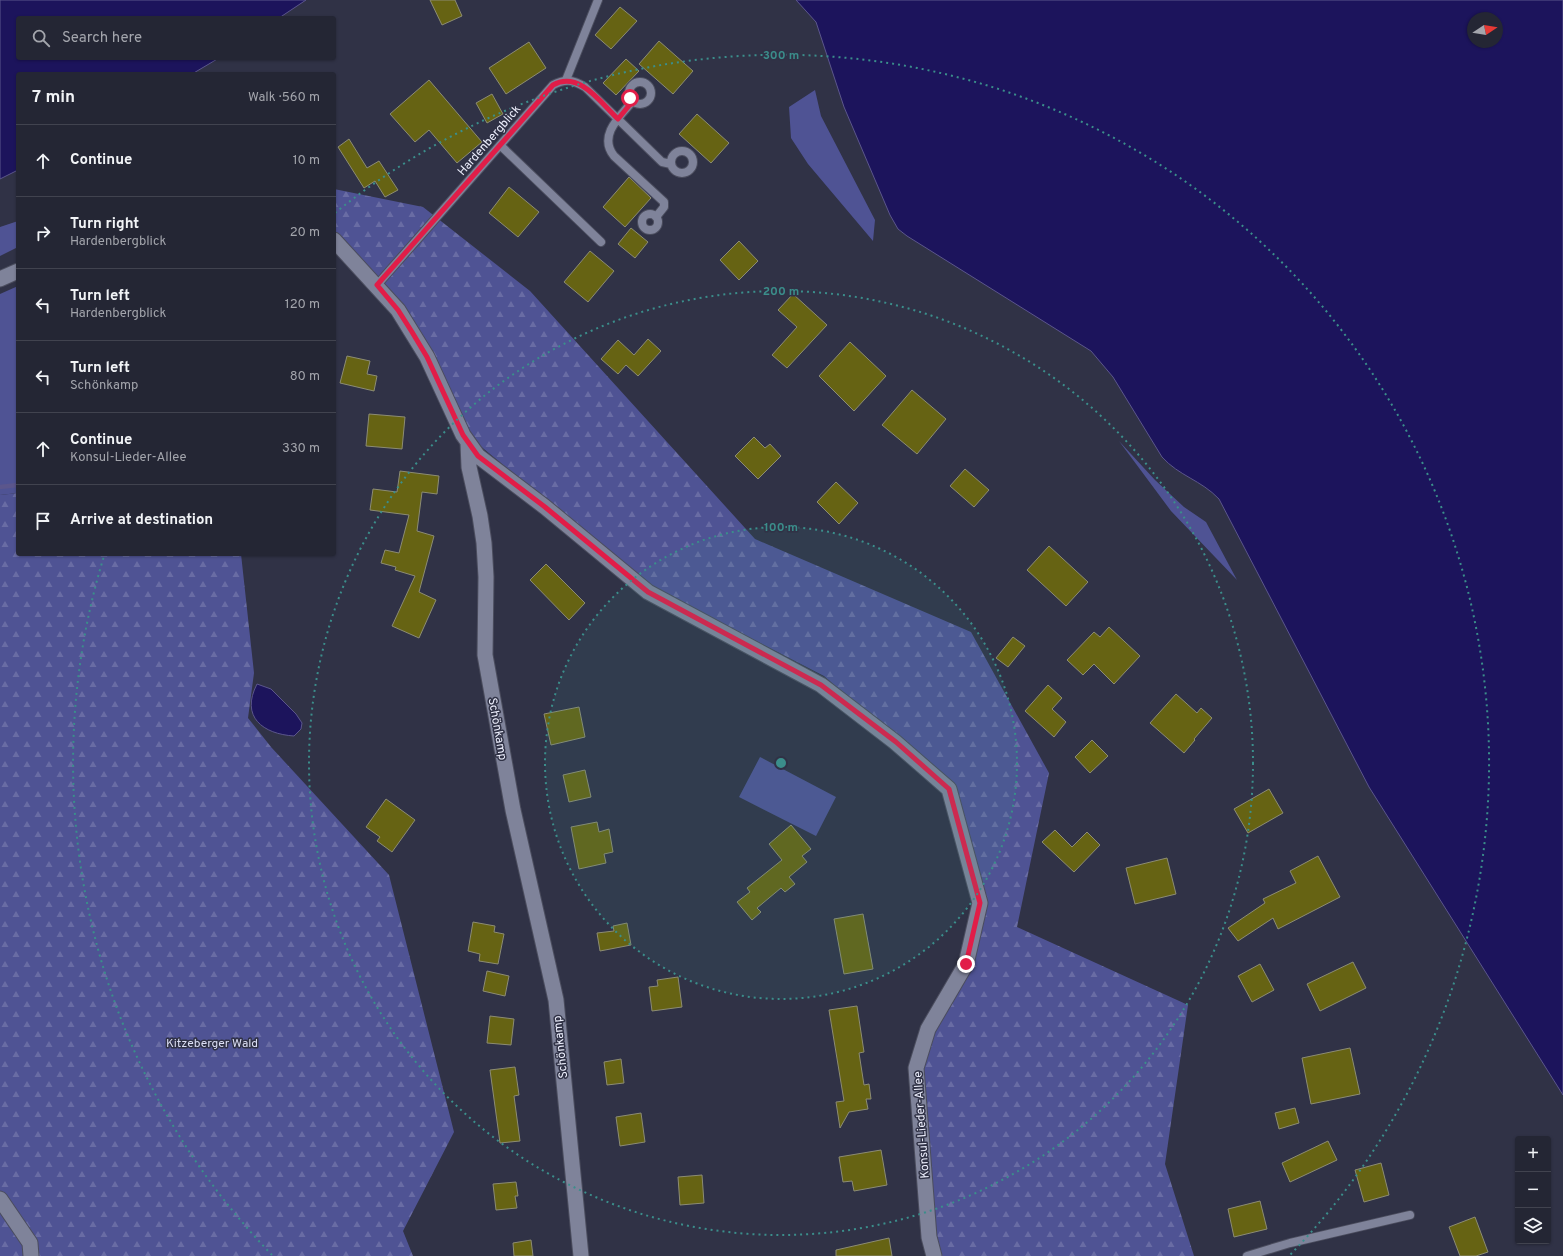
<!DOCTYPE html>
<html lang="en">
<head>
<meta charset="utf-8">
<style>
  :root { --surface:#242634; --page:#2c2e3c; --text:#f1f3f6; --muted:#a3a5ac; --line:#41434f }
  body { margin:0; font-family:Overpass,sans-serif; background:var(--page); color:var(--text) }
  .controls { position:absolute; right:12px; bottom:12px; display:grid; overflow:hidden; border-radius:4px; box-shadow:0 1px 3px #0004 }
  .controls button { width:36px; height:36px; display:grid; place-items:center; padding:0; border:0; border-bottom:1px solid var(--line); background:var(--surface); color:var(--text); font:20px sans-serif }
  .compass { position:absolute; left:1467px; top:12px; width:36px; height:36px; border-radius:50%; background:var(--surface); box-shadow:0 1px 3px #0004; rotate:78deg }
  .stop { position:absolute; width:12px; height:12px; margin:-9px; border:3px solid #e11d48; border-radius:50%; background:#fff }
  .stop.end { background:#e11d48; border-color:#fff; box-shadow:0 1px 4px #0008 }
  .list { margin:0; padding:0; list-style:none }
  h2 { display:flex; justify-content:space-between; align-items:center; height:52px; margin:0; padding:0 16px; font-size:17px }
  h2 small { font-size:13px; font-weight:400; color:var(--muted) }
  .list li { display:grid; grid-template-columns:26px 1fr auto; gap:12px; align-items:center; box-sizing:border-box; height:72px; padding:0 16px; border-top:1px solid var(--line) }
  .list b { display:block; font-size:15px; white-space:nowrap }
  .list p { margin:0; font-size:13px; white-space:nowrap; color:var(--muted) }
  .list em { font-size:13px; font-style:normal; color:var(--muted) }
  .icon { flex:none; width:22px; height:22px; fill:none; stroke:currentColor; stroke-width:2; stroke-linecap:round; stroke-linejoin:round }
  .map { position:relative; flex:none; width:1563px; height:1256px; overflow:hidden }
  .search { position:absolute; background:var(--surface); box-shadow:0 1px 3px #0004; left:16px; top:16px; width:320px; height:44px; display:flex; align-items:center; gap:10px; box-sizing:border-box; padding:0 14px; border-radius:4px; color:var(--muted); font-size:15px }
  .panel { position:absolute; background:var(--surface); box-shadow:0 1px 3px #0004; left:16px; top:72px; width:320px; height:484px; border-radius:4px }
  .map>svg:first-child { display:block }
  .green { fill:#4f5394 }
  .forest { fill:url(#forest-firs) }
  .water { fill:#1c145c; stroke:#5b568c; fill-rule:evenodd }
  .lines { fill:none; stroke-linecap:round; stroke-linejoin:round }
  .stream { stroke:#5b568c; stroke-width:4.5 }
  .building { fill:#666313; stroke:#8c8c74 }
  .service-casing { stroke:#4b4d5e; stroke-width:10 }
  .minor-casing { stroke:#4b4d5e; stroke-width:17 }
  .service { stroke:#7f839a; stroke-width:8 }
  .minor { stroke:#7f839a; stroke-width:15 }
  .route { stroke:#e11d48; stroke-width:5 }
  .ring { fill:none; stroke:#3b8e8b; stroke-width:2; stroke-dasharray:2 4 }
  .labels { text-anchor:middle; stroke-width:3; stroke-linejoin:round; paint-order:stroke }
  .street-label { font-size:12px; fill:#edeffd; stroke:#303246 }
  .park-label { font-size:12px; fill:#dcdff5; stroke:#303246 }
  .centre { fill:#3b8e8b; stroke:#303246; stroke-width:2 }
  .ring-label { font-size:12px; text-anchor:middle; font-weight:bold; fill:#3b8e8b; stroke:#303246; stroke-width:3; stroke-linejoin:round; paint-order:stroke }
</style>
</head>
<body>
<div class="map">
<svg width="1563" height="1256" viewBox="0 0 1563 1256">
  <defs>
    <pattern id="forest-firs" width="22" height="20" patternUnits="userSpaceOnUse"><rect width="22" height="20" fill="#4f5394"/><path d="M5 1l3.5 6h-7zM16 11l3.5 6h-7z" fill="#696ca4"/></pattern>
  </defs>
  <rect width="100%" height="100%" fill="#303246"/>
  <path class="green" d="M815,90L821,116L875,220L873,241L808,164L791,138L789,107Z
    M18,221V247L0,256V227Z
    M18,286V493L0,495V294Z
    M1119,441L1155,480L1184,507L1206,522L1237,580L1171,511Z
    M760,757L836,797L816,836L739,797Z"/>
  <path class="forest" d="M334,189L423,207L530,291L755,539L971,632L1049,773L1017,927L1188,1005L1165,1164L1194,1256H941L935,1234L922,1068L934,1030L983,902L952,788L824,676L652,587L473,440L422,339L334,235Z
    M18,493V554H241L254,673L248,718L271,747L389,875L454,1132L403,1231L413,1256H0V495Z"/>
  <path class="water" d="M0,0H306L279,18H18V58H219L192,74H18V170L0,179Z
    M796,0H1563V1095L1369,787L1219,499C1201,480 1179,476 1162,457L1113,377L1091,351L907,236L898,229L890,215L844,107L816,22ZM1473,18H1497V42H1473Z
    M257,684L271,689L296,714L302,723L301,729L294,736C263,734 240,717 257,684Z"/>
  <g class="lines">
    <path class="stream" d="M0,487L18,485"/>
  </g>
  <path class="building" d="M430,0H455L462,16L442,25Z
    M620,7L637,21L611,49L595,35Z
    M659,41L693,71L673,94L639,64Z
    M529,42L546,68L506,94L489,68Z
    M626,59L639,71L616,95L603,83Z
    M429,80L482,142L457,163L429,130L415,142L390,114Z
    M492,94L503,114L487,123L476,103Z
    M697,114L729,143L711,163L679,134Z
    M349,139L367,168L379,161L398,190L385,197L375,181L364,188L338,147Z
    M629,177L651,198L625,227L603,207Z
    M509,187L539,212L518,237L489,213Z
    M631,228L648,242L635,258L618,244Z
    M739,241L758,261L739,280L720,260Z
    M590,251L614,271L588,302L564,282Z
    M793,294L827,325L787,368L772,355L797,327L778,310Z
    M648,339L661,351L638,376L626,365L618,374L601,359L618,340L634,355Z
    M850,342L886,376L854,411L819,376Z
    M347,356L370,361L367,374L377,376L374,391L340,383Z
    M912,390L946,419L917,454L882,425Z
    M369,414L405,417L402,449L366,446Z
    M754,437L765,448L770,444L781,456L758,479L735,456Z
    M965,469L989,490L974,507L950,486Z
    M400,471L439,476L437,494L422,492L417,531L434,536L419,592L436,600L419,638L392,626L415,576L395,570L396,567L381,563L385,550L399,553L409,515L370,510L373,489L397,492Z
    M836,482L858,503L839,524L817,502Z
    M1049,546L1088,582L1066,606L1027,570Z
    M546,564L585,603L569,620L530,580Z
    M1109,627L1140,656L1114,684L1094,664L1083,675L1067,660L1094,632L1100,637Z
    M1013,637L1025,646L1008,667L996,658Z
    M1048,685L1062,698L1052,709L1066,722L1054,737L1025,711Z
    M1176,694L1197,713L1201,708L1212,718L1194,739L1195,740L1184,753L1150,723Z
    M579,707L585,737L551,745L544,714Z
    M1092,740L1108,756L1090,773L1075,757Z
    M585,770L591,797L569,802L563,775Z
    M1269,789L1283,813L1248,833L1234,809Z
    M386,799L415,820L392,852L377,841L380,837L366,827Z
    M597,822L599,832L609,829L613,852L604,854L606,863L579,869L571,827Z
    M791,825L811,849L802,856L807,862L789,877L795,884L785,892L781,888L757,908L761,912L752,920L737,902L750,892L747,888L782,860L769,844Z
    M1055,830L1072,847L1087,832L1100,845L1074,872L1042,842Z
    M1318,856L1340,897L1278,929L1273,918L1238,941L1228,928L1265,903L1263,899L1296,883L1290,871Z
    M1167,858L1176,894L1135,904L1126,868Z
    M863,914L873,969L844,974L834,919Z
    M473,922L495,926L494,932L504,934L498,964L479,961L480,954L468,951Z
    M627,923L631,945L600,951L597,933L614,931L613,926Z
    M1353,962L1366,988L1320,1011L1307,984Z
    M1260,964L1274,990L1252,1002L1238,976Z
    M487,971L509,976L505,996L483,991Z
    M678,977L682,1007L652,1011L649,987L658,986L657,980Z
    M857,1006L864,1052L859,1053L864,1085L869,1084L871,1099H866L868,1109L849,1112L840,1128L836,1102L844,1101L829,1010Z
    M490,1016L514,1019L511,1045L487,1043Z
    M1350,1048L1360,1094L1311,1104L1302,1058Z
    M621,1059L624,1083L607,1085L604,1062Z
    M515,1067L519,1095L514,1096L520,1141L500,1143L490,1070Z
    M1295,1108L1299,1123L1279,1129L1275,1113Z
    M641,1113L645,1142L620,1146L616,1117Z
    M1328,1141L1337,1160L1290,1182L1282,1163Z
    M881,1150L887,1185L854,1191L852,1181L843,1182L839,1157Z
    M1381,1163L1389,1195L1364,1202L1355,1170Z
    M702,1175L704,1203L680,1205L678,1177Z
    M516,1182L518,1196H515L517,1208L496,1210L493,1184Z
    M1260,1201L1267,1229L1234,1237L1228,1209Z
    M1475,1217L1488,1252L1476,1256H1460L1449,1227Z
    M889,1238L892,1256H836V1250Z
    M531,1240L533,1256H514L513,1243Z"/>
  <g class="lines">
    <defs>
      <path id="service" d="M566,80L598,0
        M629 93a11 11 0 1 1 22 0a11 11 0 1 1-22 0Z
        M632,102C619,117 598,136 614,156L664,202V207L656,217
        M500,145L601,242
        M671 162a11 11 0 1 1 22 0a11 11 0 1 1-22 0Z
        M642 222a8 8 0 1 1 16 0a8 8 0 1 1-16 0Z
        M377,285L553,85C566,78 573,80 585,87L662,162L671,164
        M1247,1256L1290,1243L1410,1215"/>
      <path id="minor" d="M334,240L398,310L427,357L463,435L478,456L545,507L648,592L821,685L895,742L949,789L980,903L966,964L928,1029L916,1068L929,1237L934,1256
        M0,279L18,271
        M468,444L469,467L480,516L484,543L486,577L485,655L513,810L556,1000L581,1256
        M0,1199L30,1243L31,1256"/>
    </defs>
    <use href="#service" class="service-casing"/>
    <use href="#minor" class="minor-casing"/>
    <use href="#service" class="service"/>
    <use href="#minor" class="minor"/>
  </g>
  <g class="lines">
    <path class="route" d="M630,98L632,102L618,119C601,103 579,70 553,85L377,285L398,310L412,332L427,357L463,435L478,456L545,507L648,592L821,685L896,742L949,789L980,903L966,964"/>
  </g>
  <circle cx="781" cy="763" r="236" fill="#3b8e8b" fill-opacity=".12"/>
  <g class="ring">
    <circle cx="781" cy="763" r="236"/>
    <circle cx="781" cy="763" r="472"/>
    <path d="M272 1255A708 708 0 0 1 104 556M335 213A708 708 0 0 1 1290 1255"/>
  </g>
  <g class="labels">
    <g class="street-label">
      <text transform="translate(489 140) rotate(-49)" y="4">Hardenbergblick</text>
      <text transform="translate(498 729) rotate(80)" y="4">Schönkamp</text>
      <text transform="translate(560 1047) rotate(-96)" y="4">Schönkamp</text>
      <text transform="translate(921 1125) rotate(-94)" y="4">Konsul-Lieder-Allee</text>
    </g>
    <g class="park-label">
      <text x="212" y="1047">Kitzeberger Wald</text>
    </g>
  </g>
  <circle cx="781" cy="763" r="6" class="centre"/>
  <g class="ring-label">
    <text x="781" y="59">300 m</text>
    <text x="781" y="295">200 m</text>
    <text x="781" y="531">100 m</text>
  </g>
</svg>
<div class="controls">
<button>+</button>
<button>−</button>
<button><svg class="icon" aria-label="layers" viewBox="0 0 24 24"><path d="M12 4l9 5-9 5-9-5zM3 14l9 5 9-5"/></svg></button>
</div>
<svg class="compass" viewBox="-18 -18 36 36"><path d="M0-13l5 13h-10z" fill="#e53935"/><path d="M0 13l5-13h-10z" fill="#a3a5ac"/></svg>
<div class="stop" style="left:630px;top:98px"></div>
<div class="stop end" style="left:966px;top:964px"></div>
<div class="search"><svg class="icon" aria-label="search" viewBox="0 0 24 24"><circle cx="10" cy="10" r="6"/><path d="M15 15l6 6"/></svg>Search here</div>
<section class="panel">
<h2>7 min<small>Walk · 560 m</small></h2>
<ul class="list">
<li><svg class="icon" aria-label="ahead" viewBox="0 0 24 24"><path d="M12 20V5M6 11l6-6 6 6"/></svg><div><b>Continue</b></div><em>10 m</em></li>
<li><svg class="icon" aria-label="right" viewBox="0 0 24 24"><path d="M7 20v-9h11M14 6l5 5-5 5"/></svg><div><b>Turn right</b><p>Hardenbergblick</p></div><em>20 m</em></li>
<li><svg class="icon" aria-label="left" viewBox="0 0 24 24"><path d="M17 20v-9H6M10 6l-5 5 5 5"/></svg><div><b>Turn left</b><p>Hardenbergblick</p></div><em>120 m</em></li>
<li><svg class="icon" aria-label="left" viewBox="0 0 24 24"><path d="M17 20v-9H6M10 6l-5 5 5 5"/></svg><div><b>Turn left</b><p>Schönkamp</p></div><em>80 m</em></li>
<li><svg class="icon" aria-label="ahead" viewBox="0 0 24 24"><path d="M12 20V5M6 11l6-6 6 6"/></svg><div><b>Continue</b><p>Konsul-Lieder-Allee</p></div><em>330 m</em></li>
<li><svg class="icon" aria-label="arrive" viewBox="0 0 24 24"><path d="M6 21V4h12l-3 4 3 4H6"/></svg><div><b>Arrive at destination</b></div></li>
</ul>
</section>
</div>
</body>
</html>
